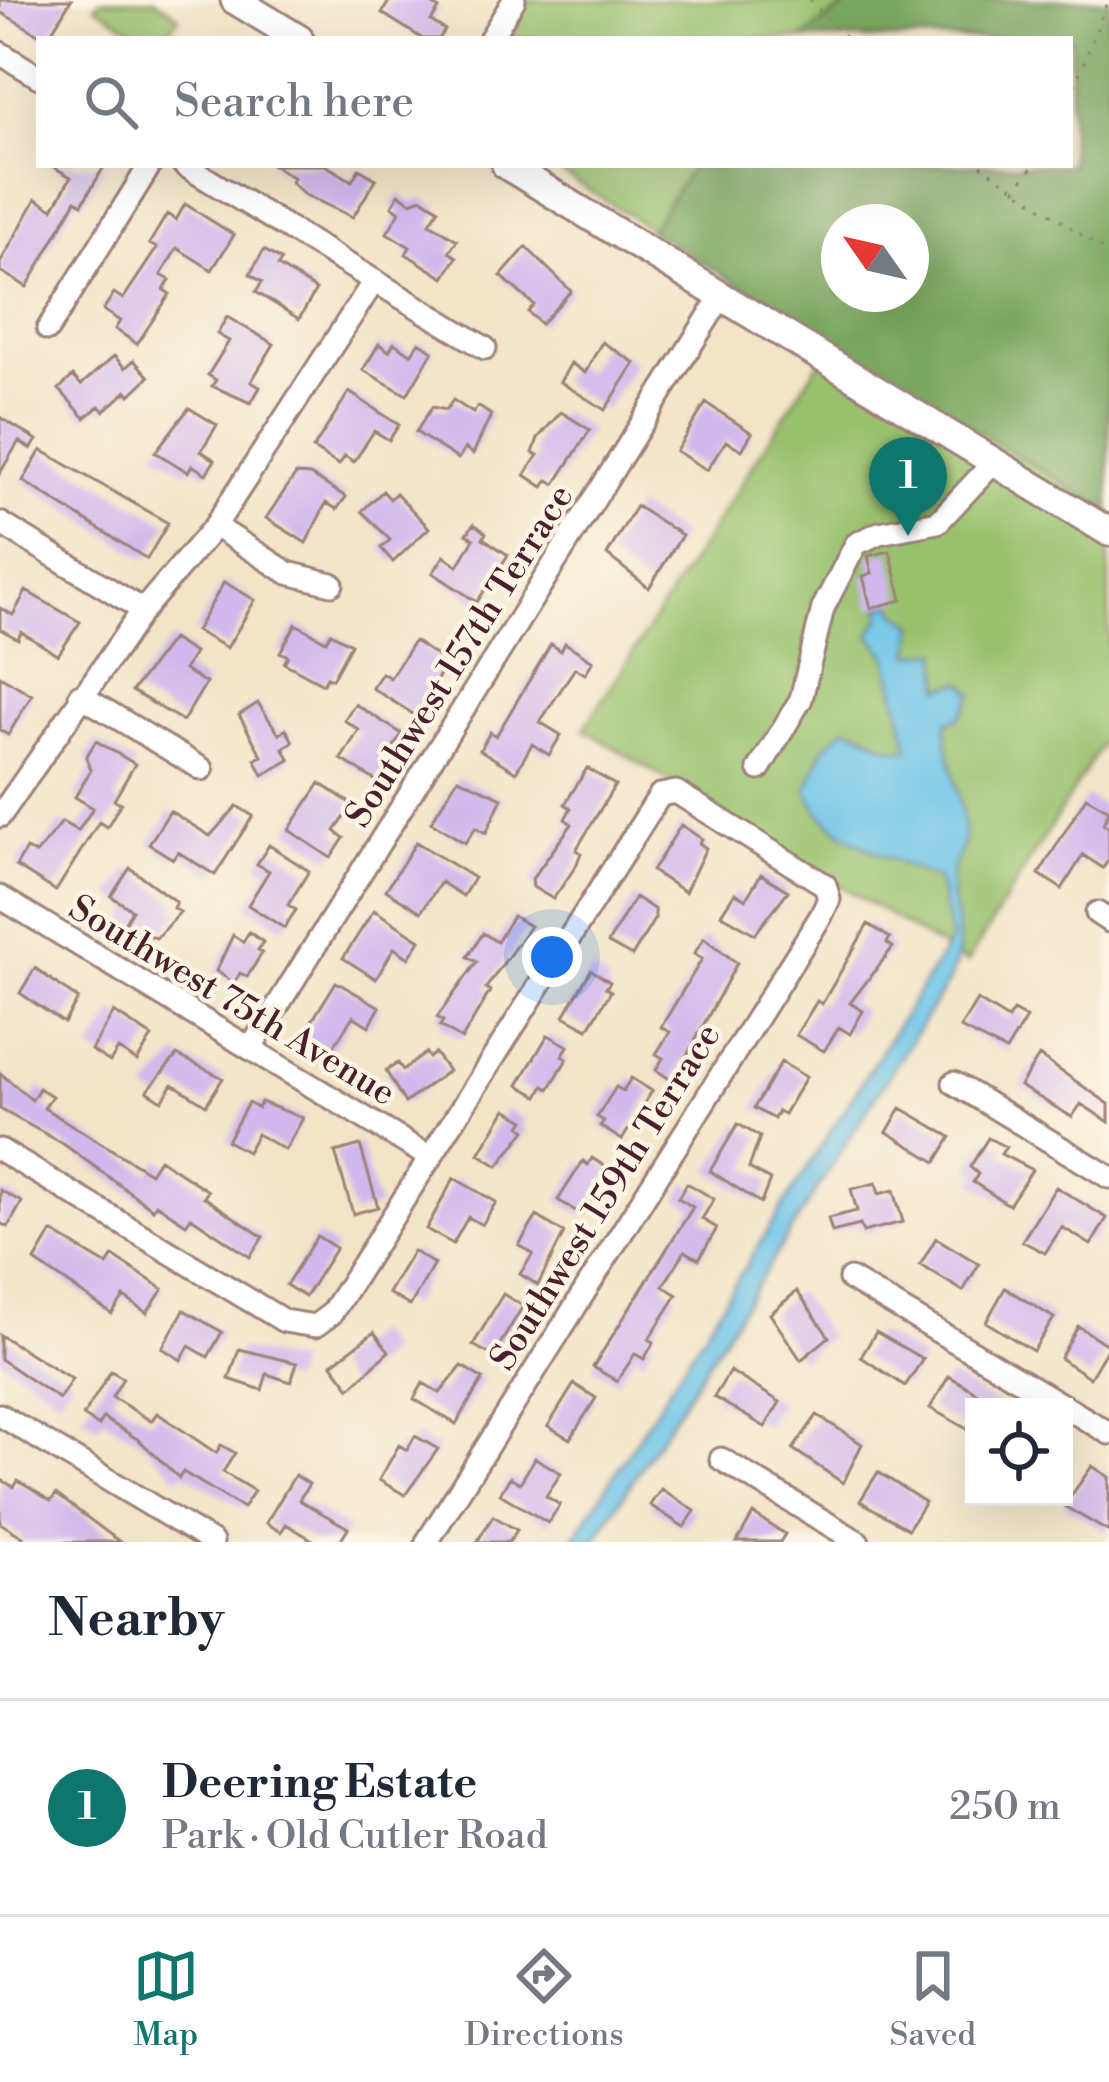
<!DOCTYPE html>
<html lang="en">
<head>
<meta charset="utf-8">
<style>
  :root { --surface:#fff; --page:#f2f2f3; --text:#1f2937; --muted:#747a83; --line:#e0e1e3; --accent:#0f766e }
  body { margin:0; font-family:"Libre Bodoni",serif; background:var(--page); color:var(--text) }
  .controls { position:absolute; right:36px; bottom:36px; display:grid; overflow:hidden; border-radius:0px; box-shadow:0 12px 48px #0002 }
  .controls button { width:108px; height:108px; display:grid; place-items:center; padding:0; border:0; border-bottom:3px solid var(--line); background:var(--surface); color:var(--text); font:60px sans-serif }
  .compass { position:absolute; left:821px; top:204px; width:108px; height:108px; border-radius:50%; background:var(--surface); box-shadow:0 12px 48px #0002; rotate:304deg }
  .you { position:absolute; left:552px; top:957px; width:42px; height:42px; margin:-30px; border:9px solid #fff; border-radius:50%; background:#1a73e8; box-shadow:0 0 0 18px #1a73e833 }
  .badge { display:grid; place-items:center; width:78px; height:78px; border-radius:50%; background:var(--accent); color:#fff; font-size:39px; font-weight:700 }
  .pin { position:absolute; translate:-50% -99px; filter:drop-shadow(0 3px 6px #0008) }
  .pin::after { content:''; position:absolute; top:63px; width:42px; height:36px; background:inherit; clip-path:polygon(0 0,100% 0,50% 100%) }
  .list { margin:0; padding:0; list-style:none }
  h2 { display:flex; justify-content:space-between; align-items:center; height:156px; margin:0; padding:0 48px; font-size:51px }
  h2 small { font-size:39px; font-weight:400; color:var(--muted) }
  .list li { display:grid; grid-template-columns:78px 1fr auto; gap:36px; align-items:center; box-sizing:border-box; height:216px; padding:0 48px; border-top:3px solid var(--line) }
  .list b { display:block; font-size:45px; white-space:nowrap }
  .list p { margin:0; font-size:39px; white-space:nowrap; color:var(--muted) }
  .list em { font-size:39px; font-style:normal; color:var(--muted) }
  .icon { flex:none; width:66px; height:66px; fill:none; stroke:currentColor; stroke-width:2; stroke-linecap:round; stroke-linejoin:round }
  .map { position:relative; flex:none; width:1109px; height:1542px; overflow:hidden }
  .search { position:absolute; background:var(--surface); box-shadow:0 12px 48px #0002; left:36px; right:36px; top:36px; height:132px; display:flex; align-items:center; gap:30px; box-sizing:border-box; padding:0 42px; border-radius:0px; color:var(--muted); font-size:45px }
  .sheet { height:372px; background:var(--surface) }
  nav { display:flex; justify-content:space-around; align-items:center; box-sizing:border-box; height:168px; border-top:3px solid var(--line); background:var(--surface); font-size:33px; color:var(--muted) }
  nav a { display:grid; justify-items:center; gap:6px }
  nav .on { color:var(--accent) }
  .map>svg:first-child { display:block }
  .green { fill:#99c16d; stroke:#72704c; stroke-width:3; fill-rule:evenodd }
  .forest { fill:#7aa760; stroke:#626346; stroke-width:3; fill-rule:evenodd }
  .water { fill:#6cc4e9; stroke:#5b728a; stroke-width:3 }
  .building { fill:#d1b7ed }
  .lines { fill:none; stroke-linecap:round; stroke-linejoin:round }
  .minor-casing { stroke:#9e8279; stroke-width:27 }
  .major-casing { stroke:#9e8279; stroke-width:33 }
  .path { stroke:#9e8279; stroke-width:3; stroke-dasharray:3 9; stroke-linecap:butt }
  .minor { stroke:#fff; stroke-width:21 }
  .major { stroke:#fff; stroke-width:27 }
  .labels { text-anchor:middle; stroke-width:9; stroke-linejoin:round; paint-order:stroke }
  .street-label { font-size:36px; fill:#4a1f2b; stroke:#fcf5e5 }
</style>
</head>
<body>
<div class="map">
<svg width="1109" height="1542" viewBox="0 0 1109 1542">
  <rect width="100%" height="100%" fill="#fcf5e5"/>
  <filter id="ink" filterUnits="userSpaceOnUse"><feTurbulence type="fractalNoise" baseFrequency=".00833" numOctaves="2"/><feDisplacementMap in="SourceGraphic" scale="24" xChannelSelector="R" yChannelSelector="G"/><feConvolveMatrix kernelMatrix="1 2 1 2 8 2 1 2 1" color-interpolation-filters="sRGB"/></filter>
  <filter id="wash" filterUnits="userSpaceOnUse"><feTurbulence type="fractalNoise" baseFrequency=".004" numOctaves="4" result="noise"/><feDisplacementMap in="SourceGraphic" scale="48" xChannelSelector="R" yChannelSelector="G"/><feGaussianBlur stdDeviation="2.7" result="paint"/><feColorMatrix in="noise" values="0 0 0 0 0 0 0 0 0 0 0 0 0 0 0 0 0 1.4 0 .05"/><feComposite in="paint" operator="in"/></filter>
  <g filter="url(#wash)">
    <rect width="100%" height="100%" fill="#f2e4c7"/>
    <path class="green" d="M99,0H154L179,16L164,39H148L95,6Z
      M527,0H1109V732L967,963L584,729L831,343L549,165H1070V39H502ZM839,222H911V294H839Z"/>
    <path class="forest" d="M854,0H1109V511L649,230L693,165H1070V39H801ZM839,222H911V294H839Z"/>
    <path class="water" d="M894,604L896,612L915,624L911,654L939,652L941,688L963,682L973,694L961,716L947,722C944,755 963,796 964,833C965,850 952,863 951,877C949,920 970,932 950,979L594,1542H572L951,940L938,880C897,861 820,836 807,788L824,748L845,728C870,729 882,754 909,748L887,655L870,635L882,616L881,607Z"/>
    <g id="blocks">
      <path class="building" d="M0,0H71L47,39L0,12Z
        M390,0H426L439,9L431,21L445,30L439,39H423L382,13Z
        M50,165H105L82,204L76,200L27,287L0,271V263L36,199L53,209L71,177Z
        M272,165H325L352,181L359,169L376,179L353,217L303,194L291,182L294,178Z
        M399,194L411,202L422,198L439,209L430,223L457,240L449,252L457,257L444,278L406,254L410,247L387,233L400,212L392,206Z
        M185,204L234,235L212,270L177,248L161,275L170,280L164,290L170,294L137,344L115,329L120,321L103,310L114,293L123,299L157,248L149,244L167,214L176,220Z
        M526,247L571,291L541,324L528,312L534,305L501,276Z
        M264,250L281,260L278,266L316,290L299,319L256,292L262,282L250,274Z
        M227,317L274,344L251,382L260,387L251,403L212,386L216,380L208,375L229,341L217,334Z
        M419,342L433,351L407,395L363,370L379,344L389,351L394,343L411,354Z
        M602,342L635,363L605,410L560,382L571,363L585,373Z
        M114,356L125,368L134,360L149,377L130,395L127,391L104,411L99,406L85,418L59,389L73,376L81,385Z
        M349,392L399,425L389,440L374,431L354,462L345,456L339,465L313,449Z
        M453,400L473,413L478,406L491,415L473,454L465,448L458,459L416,432L432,407L446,410Z
        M706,403L752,433L742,450L726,441L707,470L676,451Z
        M189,408L217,425L201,451L215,460L206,474L192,465L188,472L155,452Z
        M561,412L590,430L555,484L548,480L543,487L525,475L538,455L533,453L538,438Z
        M0,417L37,440L31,449L19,441L0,473Z
        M41,450L168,523L147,559L23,481Z
        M296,474L310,475L346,497L337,509L326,503L306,543L266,518Z
        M383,491L390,499L396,493L429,528L393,562L381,548L390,540L362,511Z
        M636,506L682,535L649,588L607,555Z
        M474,524L486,533L483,538L508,555L477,602L433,573L444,556L458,566L474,539L467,534Z
        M890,551L902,600L871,608L863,576L872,573L868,556Z
        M224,582L255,600L227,648L196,631Z
        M26,591L80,622L58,655L21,632L18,639L0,629V608L13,615Z
        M296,624L326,641L331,633L351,644L332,679L327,677L323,684L284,663L288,656L280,652Z
        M172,639L194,653L184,670L206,683L183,721L132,691Z
        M414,641L446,662L418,717L372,688L382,673L390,678Z
        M565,643L593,661L585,674L575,668L540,722L561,735L549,755L532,744L516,772L480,750L490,732L496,736L551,644L561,651Z
        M0,676L32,695L8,735L0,730Z
        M258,703L279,734L286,729L293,742L283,748L290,760L263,775L255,759L262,756L239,715Z
        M355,704L402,734L382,765L387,768L378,782L341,759L359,730L344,720Z
        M96,741L135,764L114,800L121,803L107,827L99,822L56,891L16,866L26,849L36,854L62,822L78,831L93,808L75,797L91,770L86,757Z
        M587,768L615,785L576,850L581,853L576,866L553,899L533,887L532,879L572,824L565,819L571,808L565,804Z
        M458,778L502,798L486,833L476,827L465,843L431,822Z
        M320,783L353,805L335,831L344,838L331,858L289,830Z
        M1086,797L1109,810L1103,824L1109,827V859L1103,868L1083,855L1062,889L1039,874Z
        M237,806L253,816L215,875L178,852L173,859L149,844L170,811L210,836Z
        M681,825L702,839L699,843L706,848L685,892L652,871Z
        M416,842L474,878L463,896L441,882L421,912L386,890Z
        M269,845L309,871L288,905L296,910L284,928L248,905L269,871L257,864Z
        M130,868L176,902L173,908L180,912L156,938L123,925L132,910L111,896Z
        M761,874L788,891L755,934L721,914L735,893L746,899Z
        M635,897L655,910V918L632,956L608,943Z
        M374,910L420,940L409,958L394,948L376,979L343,958Z
        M513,916L530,926L486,988L490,991L462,1039L440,1026L443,1021L437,1017L477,962L468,957L483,933L497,942Z
        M868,924L890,938L887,943L893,947L850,1003L863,1011L850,1034L839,1027L824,1051L796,1035L817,1001L822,1004Z
        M249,932L263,942L258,950L262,953L247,977L240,973L234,983L216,971L233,935L243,942Z
        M704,938L737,963L673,1081L656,1070L663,1058L656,1054L670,1032L661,1027L702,959L694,954Z
        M35,968L78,999L64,1023L20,993Z
        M591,970L610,982L606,988L611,991L588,1029L564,1016Z
        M336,982L380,1007L369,1026L353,1016L327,1057L300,1040Z
        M977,1000L1008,1019L1013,1011L1026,1018L1006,1051L960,1028Z
        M114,1012L152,1037L137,1061L118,1049L110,1062L91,1050Z
        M548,1035L568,1046L562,1056L567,1059L549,1089L544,1086L538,1096L518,1085Z
        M426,1053L429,1058L435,1053L448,1071L405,1103L386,1071L398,1063L403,1070Z
        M177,1055L223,1078L206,1105L173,1084L162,1101L147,1091Z
        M1039,1056L1109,1104V1122L1081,1104L1072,1117L1020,1086Z
        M781,1062L806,1077L784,1114L778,1111L774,1119L754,1108Z
        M0,1073L32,1100L39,1088L52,1096L44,1108L150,1173L159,1159L208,1191L204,1197L263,1237L250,1257L191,1217L186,1224L156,1204L153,1209L62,1143L0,1109Z
        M631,1078L652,1091L622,1140L600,1126L604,1121L597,1117L616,1087L623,1091Z
        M261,1102L303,1118L285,1150L257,1134L247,1152L227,1141L248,1103L258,1108Z
        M901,1108L951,1137L936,1162L887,1132Z
        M506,1109L525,1120L521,1126L526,1130L498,1166L479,1154Z
        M738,1124L760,1137L749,1168L770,1180L761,1203L710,1171Z
        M988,1138L1006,1147L1001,1154L1032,1170L1009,1205L973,1182L978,1174L970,1167Z
        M360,1145L378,1207L353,1214L335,1152Z
        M592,1158L611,1170L582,1215L558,1200L583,1161L588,1165Z
        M454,1178L496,1202L482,1225L468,1217L453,1244L426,1229Z
        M687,1183L714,1199L702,1219L717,1228L699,1259L685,1251L663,1286L677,1295L649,1339L654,1342L644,1359L635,1354L617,1381L593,1367L693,1207L678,1198Z
        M876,1183L879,1194L894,1190L903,1222L863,1232L860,1225L832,1232L828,1218L857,1211L851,1189Z
        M1056,1187L1107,1218L1091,1245L1062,1227L1045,1253L1022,1241Z
        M0,1190L22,1202L8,1227L0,1223Z
        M537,1216L564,1233L538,1285L520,1274L533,1254L519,1245Z
        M52,1232L107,1265L113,1256L163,1289L147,1313L124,1297L112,1314L35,1261Z
        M317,1236L336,1248L305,1297L286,1285Z
        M936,1238L979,1264L963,1291L920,1265Z
        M413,1251L434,1264L410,1306L388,1293Z
        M1005,1288L1054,1318L1033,1351L986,1322Z
        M797,1291L829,1337L801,1360L770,1314Z
        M503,1294L523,1306L493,1356L473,1345Z
        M184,1310L222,1332L208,1357L189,1346L181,1360L162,1348Z
        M1078,1326L1109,1346L1090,1378L1060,1358Z
        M374,1332L389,1351L350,1388L332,1364Z
        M876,1332L923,1359L905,1386L861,1357Z
        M0,1335L72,1379L59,1399L0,1359Z
        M239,1349L297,1363L291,1382L267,1374L262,1390L229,1379Z
        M462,1366L483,1379L456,1424L414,1399L423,1383L440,1393Z
        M111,1371L123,1378L112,1397L151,1421L157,1413L216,1453L221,1445L235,1453L223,1472L254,1491L243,1508L183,1472L179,1478L139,1440L103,1418L99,1426L83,1416Z
        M730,1371L780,1402L765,1427L714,1397Z
        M949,1376L1001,1407H974V1433L930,1408Z
        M574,1384L596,1398L570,1439L548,1426Z
        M817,1415L862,1444L843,1483L793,1449Z
        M415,1436L438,1449L405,1495L379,1480L399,1445L407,1450Z
        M535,1458L561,1473L546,1496L560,1505L548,1523L500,1494L510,1477L520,1483Z
        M1092,1466L1109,1477V1532L1064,1506Z
        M878,1472L925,1502L908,1529L860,1501Z
        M295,1475L309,1484L299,1500L348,1528L339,1542H316L286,1524L281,1532L266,1523Z
        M0,1479L14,1487L18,1481L51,1501L56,1494L120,1542H20L23,1537L0,1523Z
        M661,1489L695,1511L684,1527L650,1505Z
        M753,1514L785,1534L780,1542H737Z
        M493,1516L517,1530L509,1542H477Z"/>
    </g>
  </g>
  <g filter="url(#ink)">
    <use href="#blocks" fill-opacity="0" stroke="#9e8279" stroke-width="3"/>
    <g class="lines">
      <defs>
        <path id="minor" d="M490,39L514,0
          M0,53L39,77
          M184,165L485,348
          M48,329L150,165
          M0,523L143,610
          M215,526L288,573L332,584
          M80,695L202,769
          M759,769L801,699L823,608L856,544L879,533L938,522L994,462
          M0,816L143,610L215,526L374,281
          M0,897L431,1158
          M1097,913L1109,921
          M251,1048L721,297
          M954,1083L1109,1177
          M0,1150L284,1321L315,1326L331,1314L660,795L676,792L825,885L829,899L821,916L427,1542
          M850,1279L1109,1433
          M0,1415L212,1542
          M721,1459L858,1542"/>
        <path id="major" d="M235,0L299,39
          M506,165L1109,532"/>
      </defs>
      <use href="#minor" class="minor-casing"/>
      <use href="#major" class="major-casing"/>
      <path class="path" d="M810,0L847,39
        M1070,97L1108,0
        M981,165L1109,254
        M1015,190L1034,165"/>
      <use href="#minor" class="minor"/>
      <use href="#major" class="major"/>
    </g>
  </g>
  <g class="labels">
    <g class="street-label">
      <text transform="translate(458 655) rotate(-58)" y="13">Southwest 157th Terrace</text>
      <text transform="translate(233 999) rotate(31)" y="13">Southwest 75th Avenue</text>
      <text transform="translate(604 1196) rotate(-58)" y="13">Southwest 159th Terrace</text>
    </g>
  </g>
</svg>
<div class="controls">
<button><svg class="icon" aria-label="locate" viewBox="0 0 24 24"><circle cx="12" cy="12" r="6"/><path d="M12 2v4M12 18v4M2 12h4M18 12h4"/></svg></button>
</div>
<svg class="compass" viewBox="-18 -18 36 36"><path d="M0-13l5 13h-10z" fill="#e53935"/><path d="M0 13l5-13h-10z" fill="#747a83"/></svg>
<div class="you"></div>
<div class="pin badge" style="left:908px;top:536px">1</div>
<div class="search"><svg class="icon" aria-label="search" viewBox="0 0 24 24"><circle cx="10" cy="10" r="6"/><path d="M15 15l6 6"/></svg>Search here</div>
</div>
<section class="sheet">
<h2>Nearby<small></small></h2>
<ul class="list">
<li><span class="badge">1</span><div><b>Deering Estate</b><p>Park · Old Cutler Road</p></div><em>250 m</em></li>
</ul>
</section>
<nav>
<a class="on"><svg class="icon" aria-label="map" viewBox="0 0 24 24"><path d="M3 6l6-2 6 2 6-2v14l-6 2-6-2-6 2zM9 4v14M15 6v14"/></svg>Map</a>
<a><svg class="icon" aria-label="directions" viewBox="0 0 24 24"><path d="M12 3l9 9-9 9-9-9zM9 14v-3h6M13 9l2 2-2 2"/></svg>Directions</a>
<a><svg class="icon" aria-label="saved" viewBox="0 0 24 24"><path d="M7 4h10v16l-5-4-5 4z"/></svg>Saved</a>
</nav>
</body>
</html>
